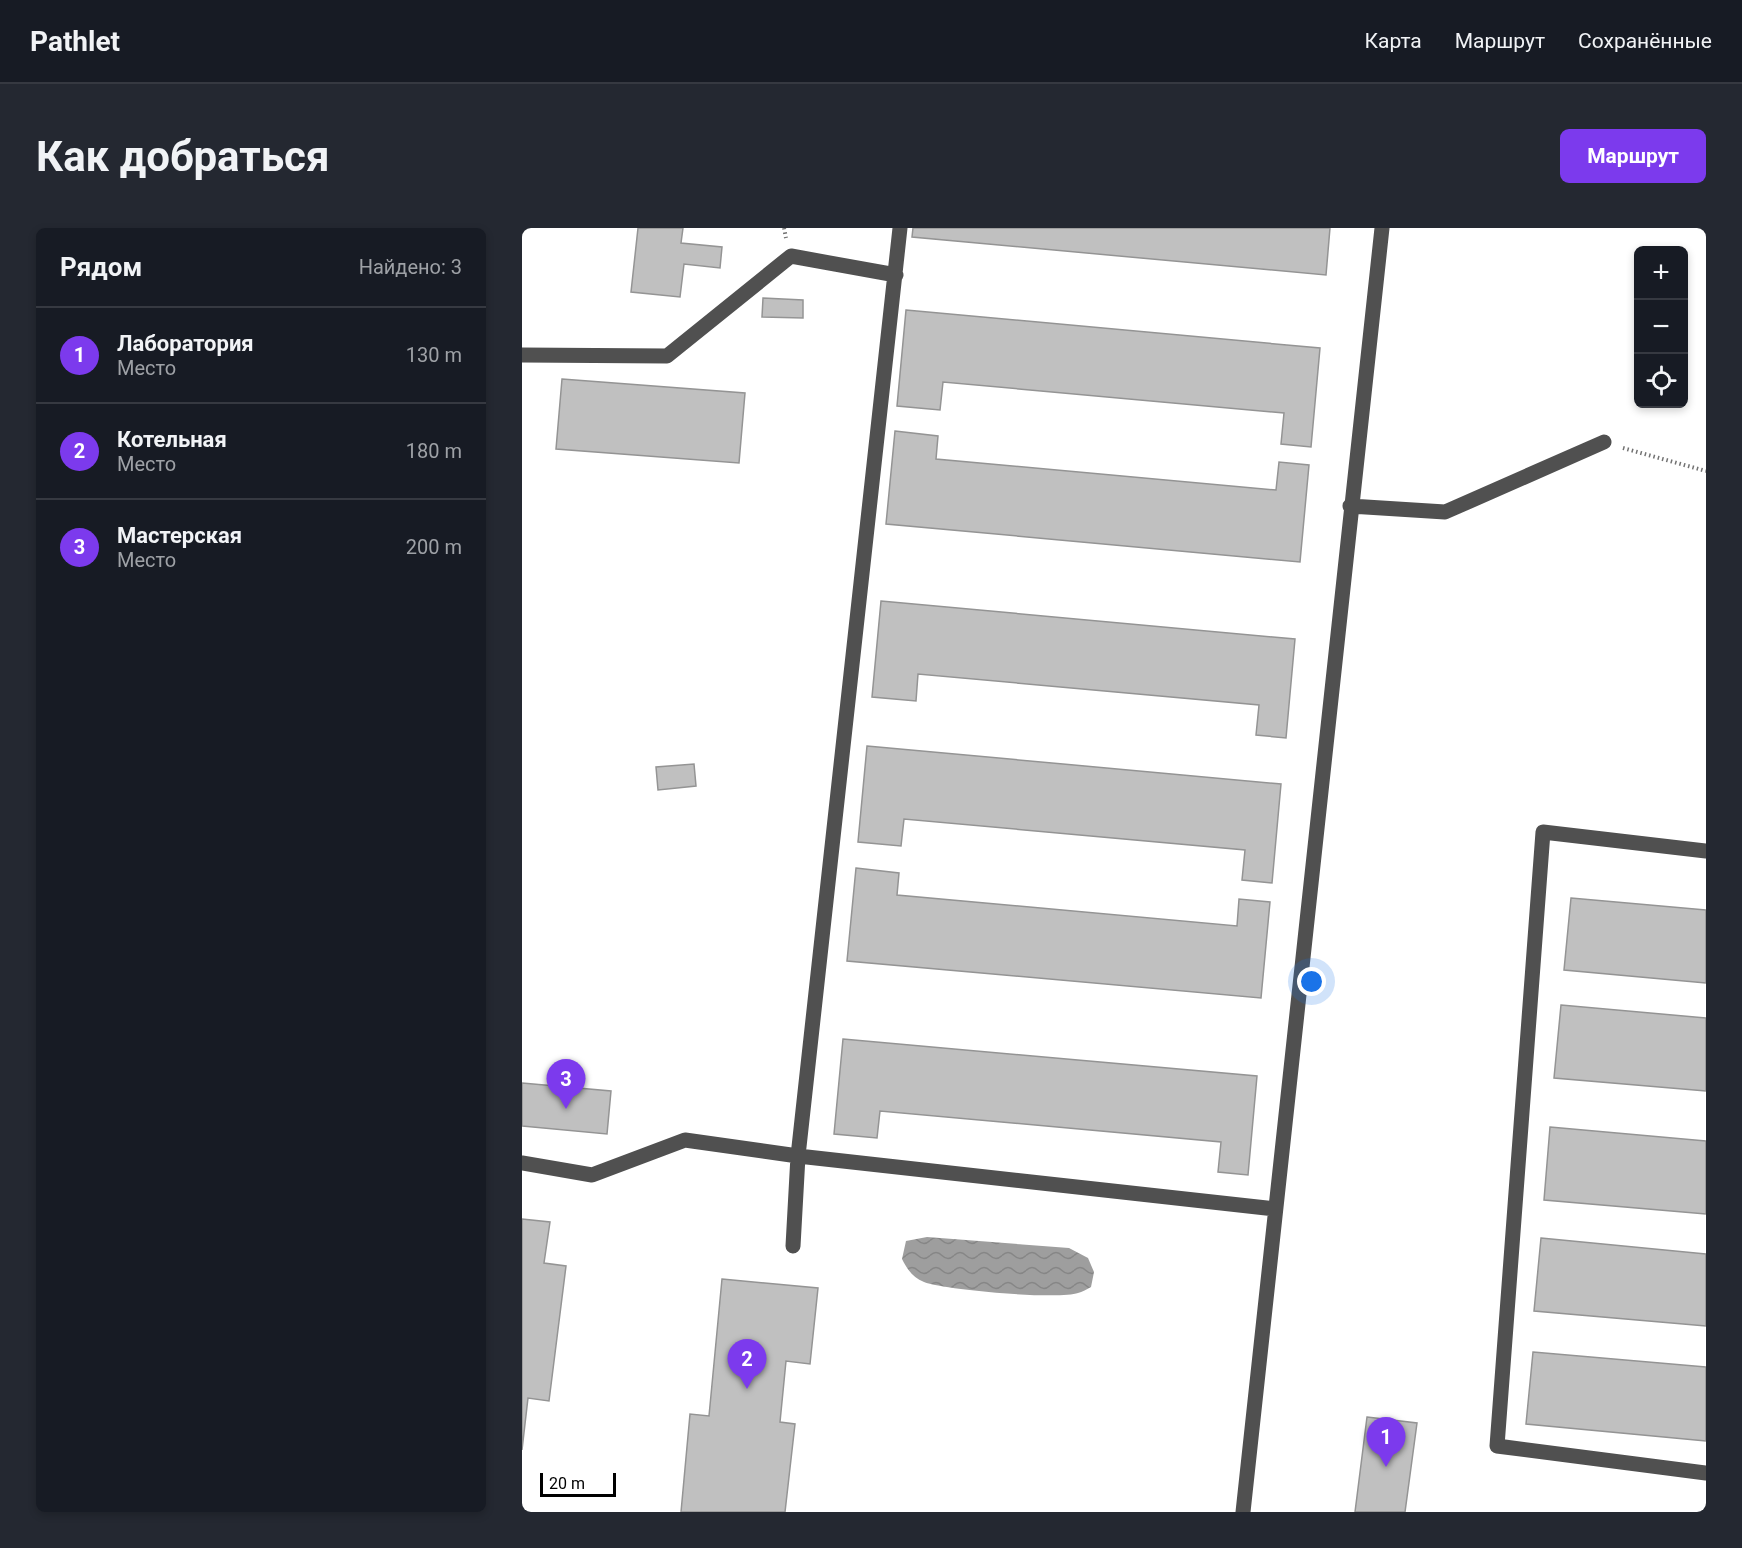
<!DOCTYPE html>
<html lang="ru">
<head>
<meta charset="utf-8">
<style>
  :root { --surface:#171b24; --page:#242831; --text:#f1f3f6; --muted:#9ea1a6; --line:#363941; --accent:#7c3aed }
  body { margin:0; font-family:Roboto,sans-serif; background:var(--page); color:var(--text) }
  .controls { position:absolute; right:18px; top:18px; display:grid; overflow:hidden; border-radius:9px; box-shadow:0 3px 9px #0003 }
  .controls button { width:54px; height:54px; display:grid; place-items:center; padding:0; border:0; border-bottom:2px solid var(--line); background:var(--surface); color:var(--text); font:30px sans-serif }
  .scale { position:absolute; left:18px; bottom:15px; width:76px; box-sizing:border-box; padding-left:6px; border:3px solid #000; border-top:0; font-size:16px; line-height:21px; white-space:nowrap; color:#000; -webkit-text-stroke:4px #fff; paint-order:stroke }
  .you { position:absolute; left:790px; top:754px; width:21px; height:21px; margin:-15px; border:4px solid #fff; border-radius:50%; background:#1a73e8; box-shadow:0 0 0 9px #1a73e833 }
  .badge { display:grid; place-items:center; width:39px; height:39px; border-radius:50%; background:var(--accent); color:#fff; font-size:20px; font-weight:700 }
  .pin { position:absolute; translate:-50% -50px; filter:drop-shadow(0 2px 3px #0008) }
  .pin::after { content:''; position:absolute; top:32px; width:21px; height:18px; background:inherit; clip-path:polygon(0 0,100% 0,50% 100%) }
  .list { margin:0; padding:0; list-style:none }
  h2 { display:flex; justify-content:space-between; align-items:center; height:78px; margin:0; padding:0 24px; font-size:26px }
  h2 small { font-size:20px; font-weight:400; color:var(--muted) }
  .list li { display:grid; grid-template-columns:39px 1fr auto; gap:18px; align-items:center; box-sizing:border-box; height:96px; padding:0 24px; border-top:2px solid var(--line) }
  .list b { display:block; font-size:22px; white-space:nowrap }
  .list p { margin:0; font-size:20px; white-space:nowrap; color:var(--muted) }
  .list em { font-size:20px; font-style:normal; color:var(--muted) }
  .icon { flex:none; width:33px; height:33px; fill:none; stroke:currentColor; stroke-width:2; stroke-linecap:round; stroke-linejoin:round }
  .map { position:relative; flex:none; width:1184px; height:1284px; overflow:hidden; border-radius:9px }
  header { display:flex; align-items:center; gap:36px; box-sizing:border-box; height:84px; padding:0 30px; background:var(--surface); border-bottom:2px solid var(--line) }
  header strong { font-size:28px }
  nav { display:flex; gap:33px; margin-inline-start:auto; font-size:21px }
  .intro { display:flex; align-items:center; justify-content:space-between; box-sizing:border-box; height:144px; padding:0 36px }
  h1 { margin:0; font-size:42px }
  .button { padding:15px 27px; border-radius:9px; background:var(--accent); color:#fff; font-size:21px; font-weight:700 }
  main { display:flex; gap:36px; padding:0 36px }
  aside { flex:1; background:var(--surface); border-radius:9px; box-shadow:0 3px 9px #0003 }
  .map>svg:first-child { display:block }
  .water { fill:url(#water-waves) }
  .building { fill:#c0c0c0; stroke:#949494; stroke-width:1.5 }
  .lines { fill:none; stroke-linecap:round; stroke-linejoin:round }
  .path { stroke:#727272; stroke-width:4; stroke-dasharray:1.5 3; stroke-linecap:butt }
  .minor { stroke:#505050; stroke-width:15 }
</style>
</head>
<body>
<header>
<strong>Pathlet</strong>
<nav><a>Карта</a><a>Маршрут</a><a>Сохранённые</a></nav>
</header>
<div class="intro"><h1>Как добраться</h1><a class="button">Маршрут</a></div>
<main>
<aside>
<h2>Рядом<small>Найдено: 3</small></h2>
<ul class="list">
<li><span class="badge">1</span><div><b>Лаборатория</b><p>Место</p></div><em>130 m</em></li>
<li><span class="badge">2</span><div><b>Котельная</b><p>Место</p></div><em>180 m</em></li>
<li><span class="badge">3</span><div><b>Мастерская</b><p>Место</p></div><em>200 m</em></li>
</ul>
</aside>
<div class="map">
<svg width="1184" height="1284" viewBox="0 0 1184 1284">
  <defs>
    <pattern id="water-waves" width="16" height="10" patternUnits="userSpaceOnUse" patternTransform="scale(1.5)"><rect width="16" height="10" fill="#9e9e9e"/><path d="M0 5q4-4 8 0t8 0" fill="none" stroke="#868686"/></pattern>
  </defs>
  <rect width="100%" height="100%" fill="#fff"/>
  <path class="water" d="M405,1009L547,1020L566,1030L572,1044L569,1059C565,1061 560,1064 556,1065C537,1072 422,1062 402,1054C391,1050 385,1041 380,1031L384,1013Z"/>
  <path class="building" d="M116,0H161L159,15L200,19L198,40L162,36L158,69L109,64Z
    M391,0H808L804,47L390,9Z
    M241,70L281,72V90L240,89Z
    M384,82L798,120L789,219L759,216L762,185L421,154L418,182L375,178Z
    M40,151L223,165L217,235L34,221Z
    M373,203L416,208L414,231L754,262L757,234L787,237L778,334L364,296Z
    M359,373L773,411L764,510L734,507L737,477L396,446L394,473L350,469Z
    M345,518L759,556L750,655L720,652L723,622L382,591L379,618L336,614Z
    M172,536L174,558L136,562L134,539Z
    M334,640L377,645L375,667L715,698L717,671L748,674L739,770L325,733Z
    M1049,670L1184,682V755L1042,742Z
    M1039,777L1184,790V863L1032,850Z
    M321,811L735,848L726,947L696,944L699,914L358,883L355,910L312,906Z
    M0,855L89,863L85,906L0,898Z
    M1028,899L1184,913V986L1022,972Z
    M0,991L28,994L22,1035L44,1038L27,1173L6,1170L0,1222Z
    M1019,1010L1184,1026V1098L1012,1083Z
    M200,1051L296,1060L288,1136L264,1133L258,1194L273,1196L263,1284H159L168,1186L187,1188Z
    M1011,1124L1184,1139V1213L1004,1196Z
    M845,1189L895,1195L883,1284H833Z"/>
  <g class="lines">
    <path class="path" d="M262,0L264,10
      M1101,220L1184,243"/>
    <path class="minor" d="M0,127L145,128L269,28L374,47
      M828,278L923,284L1082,214
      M1184,623L1021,604L975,1218L1184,1245
      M0,935L70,947L163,912L276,928L753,981
      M271,1018L276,928L378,0
      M721,1284L860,0"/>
  </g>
</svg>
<div class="controls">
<button>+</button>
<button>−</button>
<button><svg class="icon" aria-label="locate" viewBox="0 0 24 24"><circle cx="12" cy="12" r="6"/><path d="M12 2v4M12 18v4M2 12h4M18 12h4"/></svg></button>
</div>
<div class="scale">20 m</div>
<div class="you"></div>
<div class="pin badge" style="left:864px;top:1239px">1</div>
<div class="pin badge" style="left:225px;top:1161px">2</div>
<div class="pin badge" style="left:44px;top:881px">3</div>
</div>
</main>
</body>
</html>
